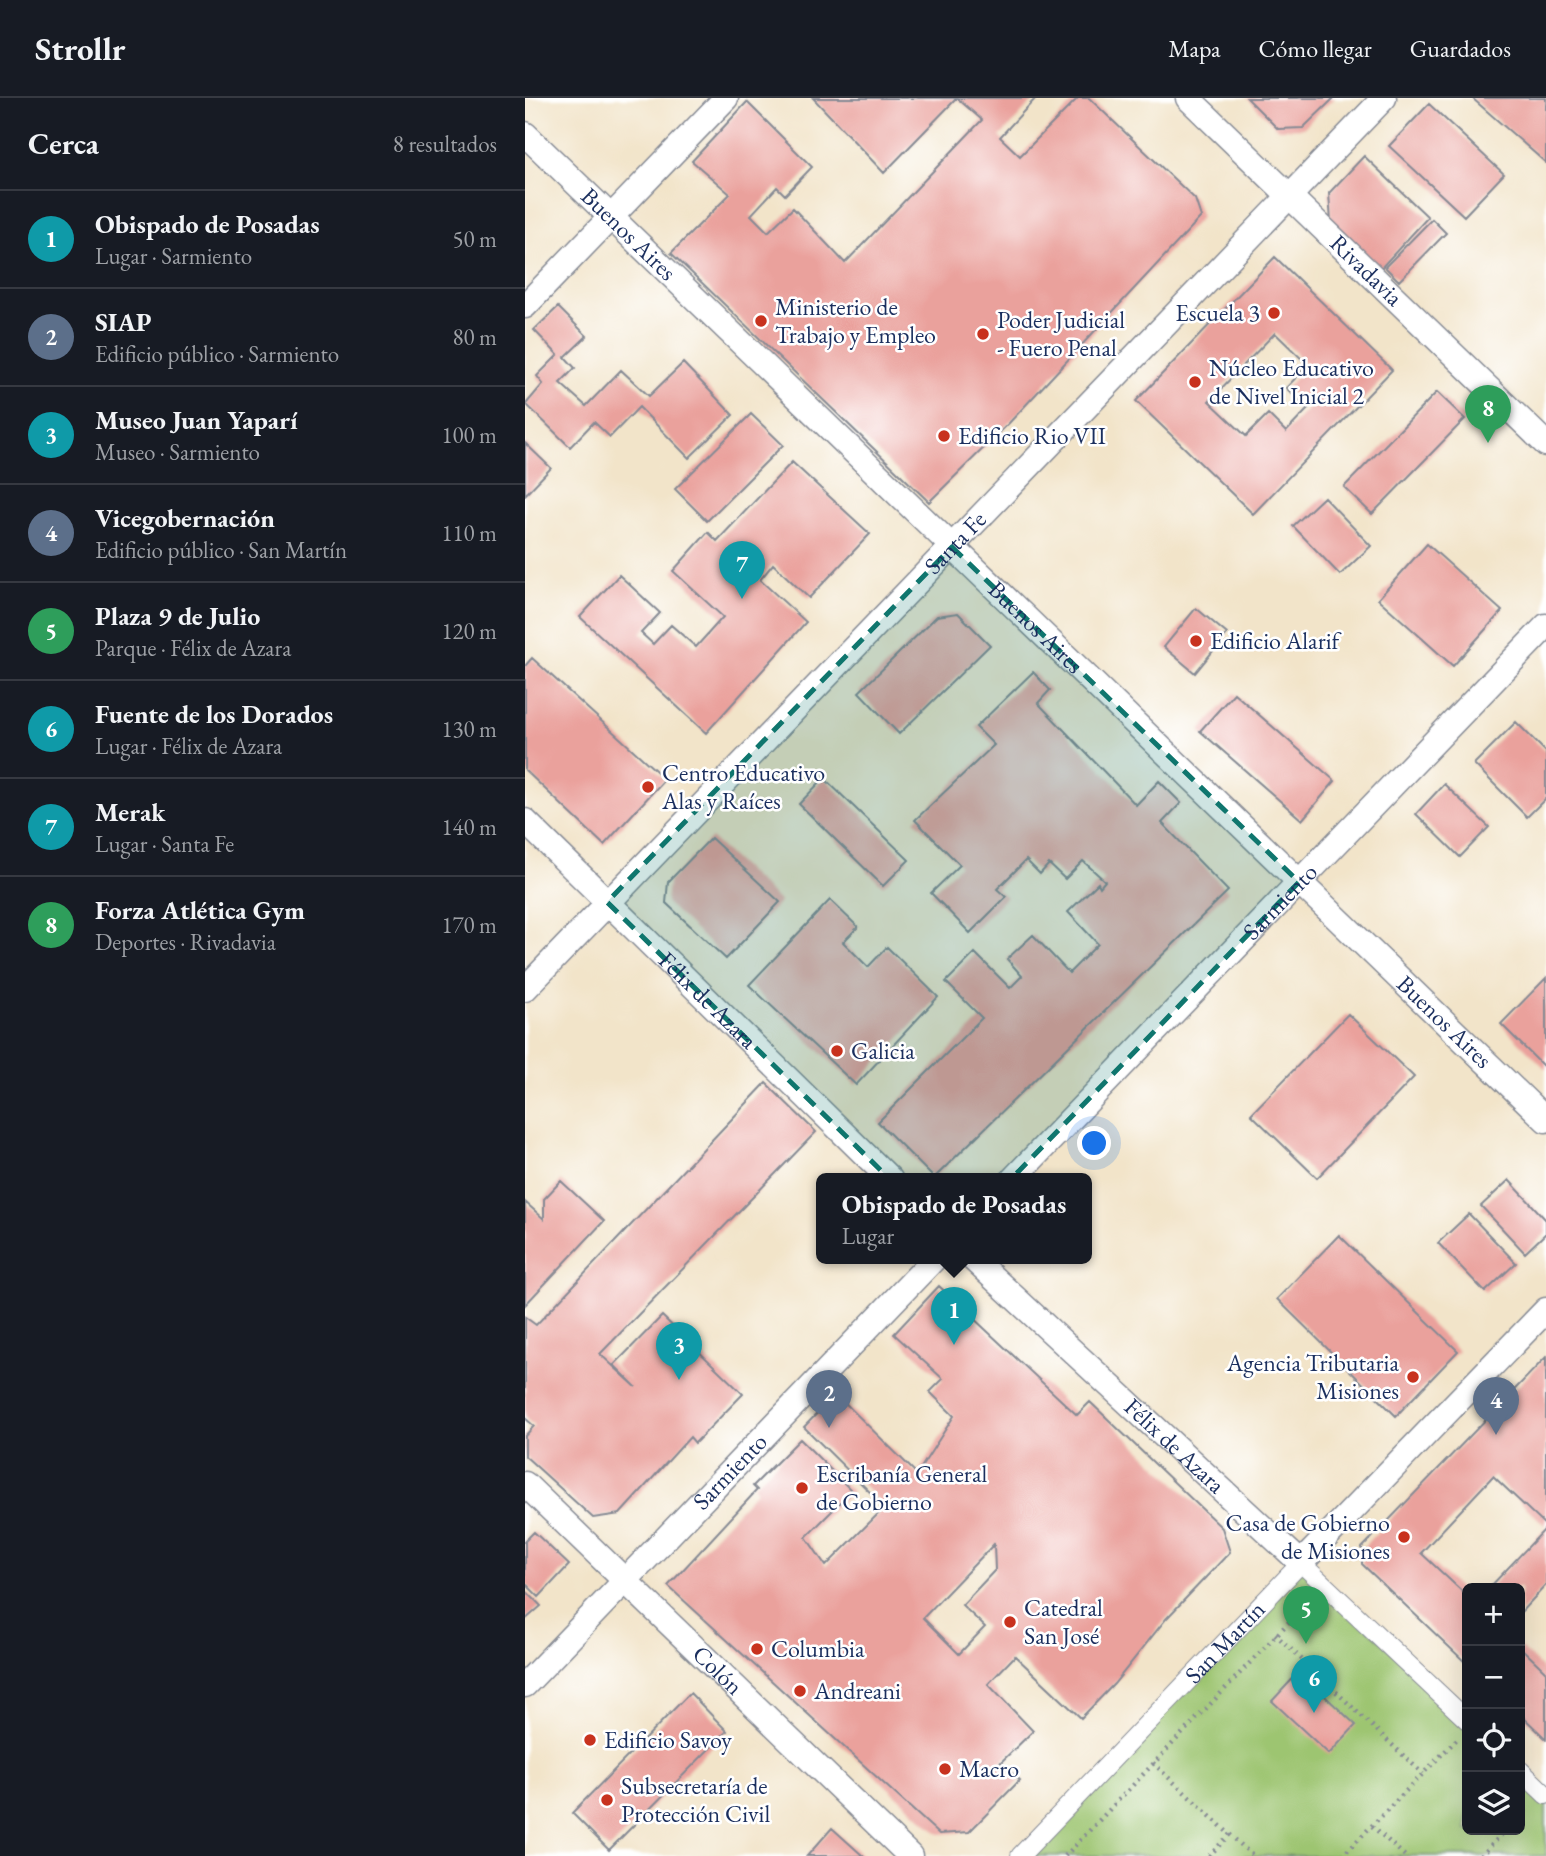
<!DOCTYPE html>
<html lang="es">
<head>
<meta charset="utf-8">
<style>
  :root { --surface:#171b24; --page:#242831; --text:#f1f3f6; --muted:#9ea1a6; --line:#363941; --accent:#8c9099 }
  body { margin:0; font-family:"EB Garamond",serif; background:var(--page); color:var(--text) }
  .controls { position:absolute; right:21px; bottom:21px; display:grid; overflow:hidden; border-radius:10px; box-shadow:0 7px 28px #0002 }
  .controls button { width:63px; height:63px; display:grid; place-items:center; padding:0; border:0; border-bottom:2px solid var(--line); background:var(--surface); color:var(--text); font:35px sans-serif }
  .you { position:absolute; left:570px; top:1046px; width:24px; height:24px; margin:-18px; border:5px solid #fff; border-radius:50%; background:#1a73e8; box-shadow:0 0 0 10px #1a73e833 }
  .badge { display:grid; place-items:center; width:46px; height:46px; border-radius:50%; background:var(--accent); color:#fff; font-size:23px; font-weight:700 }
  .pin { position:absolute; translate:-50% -58px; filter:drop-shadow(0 2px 4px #0008) }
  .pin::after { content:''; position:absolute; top:37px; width:24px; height:21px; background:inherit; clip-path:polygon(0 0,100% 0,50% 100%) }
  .popup { position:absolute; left:291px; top:1075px; width:276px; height:91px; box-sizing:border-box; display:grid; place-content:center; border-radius:10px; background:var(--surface); filter:drop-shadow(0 2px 5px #0005); font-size:23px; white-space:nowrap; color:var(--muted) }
  .popup b { font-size:26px; color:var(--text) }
  .popup::after { content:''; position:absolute; left:50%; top:100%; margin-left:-14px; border:14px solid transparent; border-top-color:var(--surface) }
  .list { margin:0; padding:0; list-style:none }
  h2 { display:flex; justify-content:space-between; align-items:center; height:91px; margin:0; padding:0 28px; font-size:30px }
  h2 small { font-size:23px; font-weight:400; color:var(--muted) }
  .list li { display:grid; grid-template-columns:46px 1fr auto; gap:21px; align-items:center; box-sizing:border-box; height:98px; padding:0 28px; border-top:2px solid var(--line) }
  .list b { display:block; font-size:26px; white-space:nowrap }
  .list p { margin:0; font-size:23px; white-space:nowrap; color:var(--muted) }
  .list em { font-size:23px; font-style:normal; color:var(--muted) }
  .icon { flex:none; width:38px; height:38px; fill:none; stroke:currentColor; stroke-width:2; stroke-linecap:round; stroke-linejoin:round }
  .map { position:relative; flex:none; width:1021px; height:1758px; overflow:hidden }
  header { display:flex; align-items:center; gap:42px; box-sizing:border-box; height:98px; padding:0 35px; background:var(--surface); border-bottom:2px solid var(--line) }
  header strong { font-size:33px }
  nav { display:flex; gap:38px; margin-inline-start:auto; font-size:24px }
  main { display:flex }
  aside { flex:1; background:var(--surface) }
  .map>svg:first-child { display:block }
  .green { fill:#9dc571; stroke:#5c7a68; stroke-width:2 }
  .building { fill:#eaa19c; fill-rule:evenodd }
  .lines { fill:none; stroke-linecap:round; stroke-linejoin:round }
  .pedestrian-casing { stroke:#868a94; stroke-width:20 }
  .minor-casing { stroke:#868a94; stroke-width:27 }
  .path { stroke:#868a94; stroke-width:4.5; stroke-dasharray:2 5; stroke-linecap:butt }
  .pedestrian { stroke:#fff; stroke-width:18 }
  .minor { stroke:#fff; stroke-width:24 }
  .marked { fill:#0f766e; fill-opacity:0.2; stroke:#0f766e; stroke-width:5; stroke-dasharray:14 9; stroke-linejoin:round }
  .poi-dot { fill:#c8321e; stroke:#fff; stroke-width:2.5 }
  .labels { text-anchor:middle; stroke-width:5; stroke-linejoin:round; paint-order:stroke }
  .street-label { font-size:24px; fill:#1b2f5e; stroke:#fff }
  .poi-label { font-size:24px; fill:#1b2f5e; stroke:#fff; text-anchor:start }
</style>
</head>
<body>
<header>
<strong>Strollr</strong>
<nav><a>Mapa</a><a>Cómo llegar</a><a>Guardados</a></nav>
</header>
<main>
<aside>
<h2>Cerca<small>8 resultados</small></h2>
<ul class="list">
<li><span class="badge" style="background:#0f9aa8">1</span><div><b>Obispado de Posadas</b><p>Lugar · Sarmiento</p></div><em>50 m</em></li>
<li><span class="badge" style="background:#5c6f8a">2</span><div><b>SIAP</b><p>Edificio público · Sarmiento</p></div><em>80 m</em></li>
<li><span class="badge" style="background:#0f9aa8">3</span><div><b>Museo Juan Yaparí</b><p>Museo · Sarmiento</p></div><em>100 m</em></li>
<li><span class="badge" style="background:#5c6f8a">4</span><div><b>Vicegobernación</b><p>Edificio público · San Martín</p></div><em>110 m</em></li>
<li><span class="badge" style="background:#2e9e5b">5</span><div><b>Plaza 9 de Julio</b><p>Parque · Félix de Azara</p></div><em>120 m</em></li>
<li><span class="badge" style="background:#0f9aa8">6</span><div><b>Fuente de los Dorados</b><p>Lugar · Félix de Azara</p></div><em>130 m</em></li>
<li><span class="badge" style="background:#0f9aa8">7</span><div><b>Merak</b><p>Lugar · Santa Fe</p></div><em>140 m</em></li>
<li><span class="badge" style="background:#2e9e5b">8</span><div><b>Forza Atlética Gym</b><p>Deportes · Rivadavia</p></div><em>170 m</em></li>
</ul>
</aside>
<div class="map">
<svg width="1021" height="1758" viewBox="0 0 1021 1758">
  <rect width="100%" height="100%" fill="#fff"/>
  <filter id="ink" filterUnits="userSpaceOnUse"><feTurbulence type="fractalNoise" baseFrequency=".0143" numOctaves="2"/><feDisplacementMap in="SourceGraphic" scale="14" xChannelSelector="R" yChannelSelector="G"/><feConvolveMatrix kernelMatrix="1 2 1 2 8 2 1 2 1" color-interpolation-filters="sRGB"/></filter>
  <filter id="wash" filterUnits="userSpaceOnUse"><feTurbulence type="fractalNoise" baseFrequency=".00686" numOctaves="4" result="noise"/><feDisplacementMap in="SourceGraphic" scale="28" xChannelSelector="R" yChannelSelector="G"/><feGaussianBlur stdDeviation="1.57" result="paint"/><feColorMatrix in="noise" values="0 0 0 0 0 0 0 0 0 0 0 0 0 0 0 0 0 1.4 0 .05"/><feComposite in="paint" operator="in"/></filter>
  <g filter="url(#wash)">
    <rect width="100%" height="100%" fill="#f2e4c9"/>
    <path class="green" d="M777,1467L942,1624V1732H995V1674L1021,1699V1758H498Z"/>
    <g id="blocks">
      <path class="building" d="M288,0H511L475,39L495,58L553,0H564L670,101L676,119L484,325L404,404L146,155L205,96L167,63L222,4L287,69L260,97L252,89L226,117L243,134L268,110L320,165L457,22L432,0L359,75Z
        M722,0H809L778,30L753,31Z
        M947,0H1021V65Z
        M904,6L979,76L939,118L864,48Z
        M839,58L903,119L855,171L806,124L804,95Z
        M907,121L921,135L874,183L860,169Z
        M750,159L867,272L728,416L611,303ZM750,235L783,267L761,290L783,311L761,334L743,316L721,338L684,303Z
        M33,209L62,238L40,259L50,270L35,285L61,308L96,272L124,298L158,265L208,317L164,360L114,309L85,339L69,324L45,349L1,306L18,286L12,278L33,257L9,232Z
        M912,294L940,321L847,416L819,389Z
        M226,316L258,347L182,423L150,391Z
        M0,345L26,370L0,397Z
        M267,364L345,436L284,500L248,466L235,482L281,524L181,635L55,519L94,477L135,515L116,535L128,546L146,527L171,549L198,519L148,473L183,434L192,443Z
        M799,399L846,448L815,477L768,428Z
        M902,446L977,513L928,568L853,501Z
        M671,510L702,536L670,575L639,549Z
        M433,515L465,547L374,636L334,594L412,518Z
        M7,560L140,681L79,747L0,672V568Z
        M508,574L525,592L513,605L611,707L634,683L656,705L637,725L703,793L409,1080L353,1024L457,920L421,884L450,855L485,890L497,878L482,861L508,837L544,875L573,846L543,814L573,785L575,789L580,783L558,763L540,781L524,766L515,776L501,762L472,791L481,799L445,835L406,795L435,767L390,722L469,647L451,629Z
        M709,595L810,683L777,722L675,633Z
        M991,624L1021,654V700L1002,719L949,666Z
        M299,680L384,762L358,788L274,706Z
        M919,686L964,729L935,759L891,716Z
        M186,740L255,804L201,861L141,805L143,784Z
        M305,802L333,829L318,844L343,869L362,849L413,899L331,987L224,887Z
        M1021,880V971L976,926Z
        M823,916L889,979L792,1080L726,1016Z
        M241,985L291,1034L75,1256L111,1289L89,1267L137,1218L218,1296L170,1345L165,1339L95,1416L68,1420L0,1358V1338L9,1328L0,1320V1219L11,1227Z
        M984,1082L1021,1122V1135L1000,1155L956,1108Z
        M36,1083L79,1123L0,1207V1104L19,1121V1101Z
        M944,1116L991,1165L960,1194L913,1145Z
        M814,1137L933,1253L871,1318L752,1201Z
        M414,1188L552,1317L565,1304L697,1430L705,1454L641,1521L589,1586L556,1620L490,1558L463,1586L508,1633L475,1665L495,1682L444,1734L414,1736L143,1488L232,1392L228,1388L275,1341L327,1393L281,1439L301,1468L360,1409L279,1329L311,1296L392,1376L429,1318L405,1294L418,1281L369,1236ZM469,1446L470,1472L437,1507L460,1529L434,1556L398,1520Z
        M1021,1259V1428L968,1378L896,1455L942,1498V1566L837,1466V1450Z
        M1021,1430V1487L995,1515V1490H964Z
        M9,1434L44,1467L14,1499L0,1485V1443Z
        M0,1492L16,1508L0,1522Z
        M995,1549L1021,1574V1641L995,1616Z
        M774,1574L831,1627L804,1656L747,1603Z
        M165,1595L202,1633L84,1752L47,1715Z
        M307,1730L338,1758H282Z"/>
    </g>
  </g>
  <g filter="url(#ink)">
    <use href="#blocks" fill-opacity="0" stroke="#868a94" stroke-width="2"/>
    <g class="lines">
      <defs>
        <g id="pedestrian">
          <path d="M995,1672L1021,1697"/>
          <path id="s1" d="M495,1758L776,1465L942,1622"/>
        </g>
        <g id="minor">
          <path id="s2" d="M663,0L1021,346"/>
          <path id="s3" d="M0,36L1021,1022"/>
          <path d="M0,208L201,0"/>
          <path id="s4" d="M0,723L365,1081"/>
          <path id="s5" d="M0,891L859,0"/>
          <path id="s6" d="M488,1081L1021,528"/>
          <path id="s7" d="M448,1161L776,1465L1021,1212"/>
          <path id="s8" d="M0,1386L385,1758"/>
          <path id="s9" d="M0,1587L409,1161"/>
        </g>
      </defs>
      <use href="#pedestrian" class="pedestrian-casing"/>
      <use href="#minor" class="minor-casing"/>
      <path class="path" d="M750,1536L898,1676
        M628,1665L728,1758
        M995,1718L1003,1710
        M847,1728L880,1758
        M540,1758L784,1503
        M684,1758L705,1736
        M817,1758L932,1641
        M956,1758L981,1732"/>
      <use href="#pedestrian" class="pedestrian"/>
      <use href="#minor" class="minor"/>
    </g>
  </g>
  <path class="marked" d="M427,449L774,784L427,1142L82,804Z"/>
  <g class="poi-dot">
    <circle cx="749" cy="215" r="7"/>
    <circle cx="236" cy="223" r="7"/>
    <circle cx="458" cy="236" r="7"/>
    <circle cx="670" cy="284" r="7"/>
    <circle cx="419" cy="338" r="7"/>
    <circle cx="671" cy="543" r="7"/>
    <circle cx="123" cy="689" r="7"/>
    <circle cx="312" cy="953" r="7"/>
    <circle cx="888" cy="1279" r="7"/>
    <circle cx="277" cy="1390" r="7"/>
    <circle cx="879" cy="1439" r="7"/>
    <circle cx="485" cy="1524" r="7"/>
    <circle cx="232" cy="1551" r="7"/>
    <circle cx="275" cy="1593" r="7"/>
    <circle cx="65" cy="1642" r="7"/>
    <circle cx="420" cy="1671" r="7"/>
    <circle cx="82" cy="1702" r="7"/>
  </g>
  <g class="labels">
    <g class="street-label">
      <text dy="8" stroke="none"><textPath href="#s3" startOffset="144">Buenos Aires</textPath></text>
      <text dy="8" stroke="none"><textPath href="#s2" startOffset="248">Rivadavia</textPath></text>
      <text dy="8" stroke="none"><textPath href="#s5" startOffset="620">Santa Fe</textPath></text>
      <text dy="8" stroke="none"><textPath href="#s3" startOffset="710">Buenos Aires</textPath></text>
      <text dy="8" stroke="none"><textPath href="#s6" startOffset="385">Sarmiento</textPath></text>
      <text dy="8" stroke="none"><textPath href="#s4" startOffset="256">Félix de Azara</textPath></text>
      <text dy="8" stroke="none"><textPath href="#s3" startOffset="1278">Buenos Aires</textPath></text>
      <text dy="8" stroke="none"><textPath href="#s7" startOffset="275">Félix de Azara</textPath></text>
      <text dy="8" stroke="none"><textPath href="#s9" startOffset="296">Sarmiento</textPath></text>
      <text dy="8" stroke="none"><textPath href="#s1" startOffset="296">San Martín</textPath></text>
      <text dy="8" stroke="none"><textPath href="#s8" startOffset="268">Colón</textPath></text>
    </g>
    <g class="poi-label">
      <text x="250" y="217">Ministerio de<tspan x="250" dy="28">Trabajo y Empleo</tspan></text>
      <text x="735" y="223" text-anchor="end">Escuela 3</text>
      <text x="472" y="230">Poder Judicial<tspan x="472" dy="28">- Fuero Penal</tspan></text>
      <text x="684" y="278">Núcleo Educativo<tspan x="684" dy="28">de Nivel Inicial 2</tspan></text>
      <text x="433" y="346">Edificio Rio VII</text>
      <text x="685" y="551">Edificio Alarif</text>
      <text x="137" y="683">Centro Educativo<tspan x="137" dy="28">Alas y Raíces</tspan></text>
      <text x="326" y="961">Galicia</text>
      <text x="874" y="1273" text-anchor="end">Agencia Tributaria<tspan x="874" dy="28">Misiones</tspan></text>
      <text x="291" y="1384">Escribanía General<tspan x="291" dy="28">de Gobierno</tspan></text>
      <text x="865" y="1433" text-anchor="end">Casa de Gobierno<tspan x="865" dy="28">de Misiones</tspan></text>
      <text x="499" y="1518">Catedral<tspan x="499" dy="28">San José</tspan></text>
      <text x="246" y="1559">Columbia</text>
      <text x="289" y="1601">Andreani</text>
      <text x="79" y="1650">Edificio Savoy</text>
      <text x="434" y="1679">Macro</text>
      <text x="96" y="1696">Subsecretaría de<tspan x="96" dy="28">Protección Civil</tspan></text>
    </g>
  </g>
</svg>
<div class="controls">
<button>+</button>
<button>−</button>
<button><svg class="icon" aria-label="locate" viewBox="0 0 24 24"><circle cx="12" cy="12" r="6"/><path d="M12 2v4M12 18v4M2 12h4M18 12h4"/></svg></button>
<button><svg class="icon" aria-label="layers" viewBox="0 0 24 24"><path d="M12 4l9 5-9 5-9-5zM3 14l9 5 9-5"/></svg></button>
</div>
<div class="you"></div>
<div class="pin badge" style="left:429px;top:1247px;background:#0f9aa8">1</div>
<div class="popup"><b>Obispado de Posadas</b>Lugar</div>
<div class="pin badge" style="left:304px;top:1330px;background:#5c6f8a">2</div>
<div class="pin badge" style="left:154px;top:1282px;background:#0f9aa8">3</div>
<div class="pin badge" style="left:971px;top:1337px;background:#5c6f8a">4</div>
<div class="pin badge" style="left:781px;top:1546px;background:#2e9e5b">5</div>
<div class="pin badge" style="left:789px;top:1615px;background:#0f9aa8">6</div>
<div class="pin badge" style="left:217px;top:501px;background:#0f9aa8">7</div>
<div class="pin badge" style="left:963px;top:345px;background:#2e9e5b">8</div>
</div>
</main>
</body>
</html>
